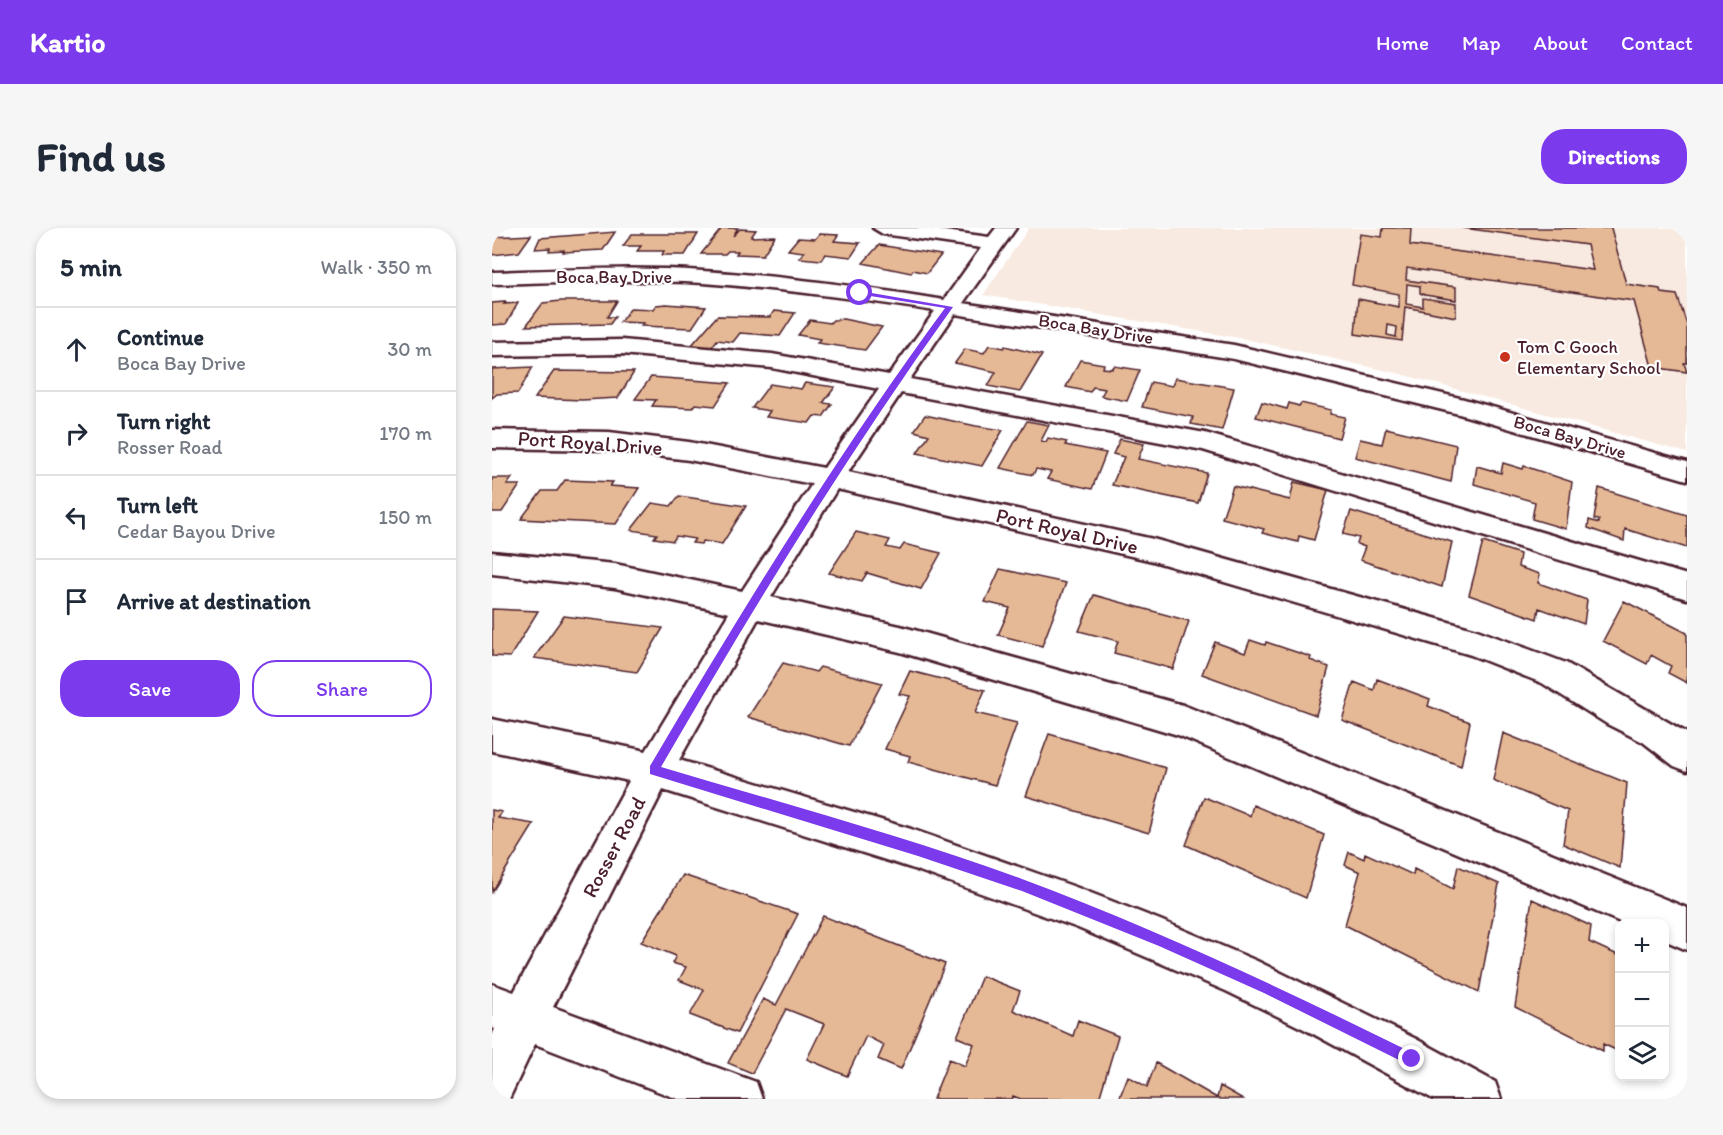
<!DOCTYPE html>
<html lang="en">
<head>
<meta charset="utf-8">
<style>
  :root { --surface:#fff; --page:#f6f6f7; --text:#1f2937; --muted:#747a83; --line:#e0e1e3; --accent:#7c3aed }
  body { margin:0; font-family:Itim,sans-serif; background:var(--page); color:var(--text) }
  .controls { position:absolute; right:18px; bottom:18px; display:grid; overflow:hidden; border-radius:12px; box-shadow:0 3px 9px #0003 }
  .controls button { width:54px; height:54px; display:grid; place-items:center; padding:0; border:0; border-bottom:2px solid var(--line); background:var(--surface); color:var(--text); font:30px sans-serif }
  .stop { position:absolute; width:18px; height:18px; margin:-14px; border:4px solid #7c3aed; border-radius:50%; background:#fff }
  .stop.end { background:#7c3aed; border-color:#fff; box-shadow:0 2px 6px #0008 }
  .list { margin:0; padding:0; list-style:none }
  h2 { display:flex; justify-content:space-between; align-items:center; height:78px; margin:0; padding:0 24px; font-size:26px }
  h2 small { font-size:20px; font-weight:400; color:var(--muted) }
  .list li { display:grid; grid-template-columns:39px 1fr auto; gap:18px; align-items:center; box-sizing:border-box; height:84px; padding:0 24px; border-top:2px solid var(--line) }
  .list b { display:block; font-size:22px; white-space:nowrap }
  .list p { margin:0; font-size:20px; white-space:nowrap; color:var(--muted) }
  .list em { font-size:20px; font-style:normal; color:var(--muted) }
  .actions { display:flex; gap:12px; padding:18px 24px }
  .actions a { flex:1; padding:14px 0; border:2px solid var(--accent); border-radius:24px; text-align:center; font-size:21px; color:var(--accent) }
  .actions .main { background:var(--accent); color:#fff }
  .icon { flex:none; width:33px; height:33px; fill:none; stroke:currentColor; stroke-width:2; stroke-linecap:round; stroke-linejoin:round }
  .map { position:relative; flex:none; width:1195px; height:871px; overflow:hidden; border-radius:24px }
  header { display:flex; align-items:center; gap:36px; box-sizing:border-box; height:84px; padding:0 30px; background:var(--accent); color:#fff }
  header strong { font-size:28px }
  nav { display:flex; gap:33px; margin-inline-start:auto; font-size:21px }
  .intro { display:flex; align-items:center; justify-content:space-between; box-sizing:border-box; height:144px; padding:0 36px }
  h1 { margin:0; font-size:42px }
  .button { padding:15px 27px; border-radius:24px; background:var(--accent); color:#fff; font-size:21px; font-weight:700 }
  main { display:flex; gap:36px; padding:0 36px }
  aside { flex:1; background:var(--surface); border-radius:24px; box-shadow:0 3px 9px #0003 }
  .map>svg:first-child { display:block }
  .built { fill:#f8eae0 }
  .building { fill:#e6b996; stroke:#4a1f2b; stroke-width:1.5; fill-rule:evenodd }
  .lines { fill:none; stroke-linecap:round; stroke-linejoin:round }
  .minor-casing { stroke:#4a1f2b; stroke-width:5 }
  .minor { fill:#fff; fill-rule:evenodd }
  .route { fill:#7c3aed }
  .poi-dot { fill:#c8321e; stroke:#fff; stroke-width:2 }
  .labels { text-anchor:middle; stroke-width:4.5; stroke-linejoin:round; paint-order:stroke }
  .far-street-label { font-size:18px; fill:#4a1f2b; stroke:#fff }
  .far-poi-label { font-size:18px; fill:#4a1f2b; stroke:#fff; text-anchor:start }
  .street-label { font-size:21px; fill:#4a1f2b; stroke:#fff }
</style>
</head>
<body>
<header>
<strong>Kartio</strong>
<nav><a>Home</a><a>Map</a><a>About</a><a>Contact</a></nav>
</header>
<div class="intro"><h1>Find us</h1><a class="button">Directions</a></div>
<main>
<aside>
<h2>5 min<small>Walk · 350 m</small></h2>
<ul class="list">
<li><svg class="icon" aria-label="ahead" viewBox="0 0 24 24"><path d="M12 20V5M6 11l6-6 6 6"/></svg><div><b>Continue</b><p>Boca Bay Drive</p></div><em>30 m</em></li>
<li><svg class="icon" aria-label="right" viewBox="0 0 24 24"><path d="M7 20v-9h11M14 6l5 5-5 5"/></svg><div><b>Turn right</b><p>Rosser Road</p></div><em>170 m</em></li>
<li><svg class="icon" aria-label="left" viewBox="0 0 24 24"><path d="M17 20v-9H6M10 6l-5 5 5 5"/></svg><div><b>Turn left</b><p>Cedar Bayou Drive</p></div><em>150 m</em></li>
<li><svg class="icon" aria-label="arrive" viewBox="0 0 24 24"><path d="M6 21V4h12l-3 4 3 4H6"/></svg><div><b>Arrive at destination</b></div></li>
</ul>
<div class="actions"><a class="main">Save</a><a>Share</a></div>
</aside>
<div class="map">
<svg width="1195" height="871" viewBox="0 0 1195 871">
  <rect width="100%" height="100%" fill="#fff"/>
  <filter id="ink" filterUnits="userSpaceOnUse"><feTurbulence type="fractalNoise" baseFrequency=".0167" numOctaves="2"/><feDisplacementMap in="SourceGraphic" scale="12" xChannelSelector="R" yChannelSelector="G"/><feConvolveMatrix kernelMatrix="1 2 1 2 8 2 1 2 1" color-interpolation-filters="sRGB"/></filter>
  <g filter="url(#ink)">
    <path class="built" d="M537,0H1195V225L909,146L753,111L491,67Z"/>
    <path class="building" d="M230,0H246L241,8L248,1L264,2L259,9L283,8L271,27L244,26L246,23H236L233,26H209Z
      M891,0H919L918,17L1101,42L1095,17L971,0H1119L1134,56L1168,61L1169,65L1185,67L1195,97V135H1192L1195,144L1160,139L1142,73L915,40L914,52L964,59V72L933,67L928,65V58L915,56L914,76L931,79V70L964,75V89L913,79L910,113L863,106L866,71L907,79V66L860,57L868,6L890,9ZM896,97L905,99L904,109L895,107Z
      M123,4L111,22L71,24L72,22L57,23L58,20L43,21L48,10Z
      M140,6H206L193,27H170L172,23H145L149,18H131Z
      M327,6L346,7L342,13L368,15L359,29L333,26L329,32L307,30L312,24L296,22L306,10L323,11Z
      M39,7L27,24L0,27V9Z
      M387,17L449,27L435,45L421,42L419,45L371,35Z
      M69,73H125L115,89H123L118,96L34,98L51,75Z
      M14,74L12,76L26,75L14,96L0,97V75Z
      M174,76L214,79L200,100L149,98L151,95L128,94L139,80L161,81L164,77Z
      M282,83L303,85L288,108L248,105L241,114L225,112L219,120L199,118L225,88L278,89Z
      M351,91L390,99L373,122L325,115L328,111L306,107L318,92L338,95L341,92Z
      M497,117L512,120L513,118L550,127L528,164L496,158L504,144L463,135L473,121L492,125Z
      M588,132L612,136L611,140L620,141L622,138L648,142L635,173L609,168L613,161L601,159L598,164L574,159Z
      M41,139L26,165L5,166L0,170V141Z
      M62,143L142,144L126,170L90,172L43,170Z
      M159,149L238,155L223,178L203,176L200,180L160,178L164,172L143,171Z
      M683,150L742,160L730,202L699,196L701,189L650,179L659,154L680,158Z
      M313,155L343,159L331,175L340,176L331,189L322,188L317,195L274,189L278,183L260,180L278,156L309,161Z
      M770,174L795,181L797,175L807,178L809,175L839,182L838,186L853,189L847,210L764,189Z
      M433,187L484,198L511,202L490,238L425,225L437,207L422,203Z
      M535,193L557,197L549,213L554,214L556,210L575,214L573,217L614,225L600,261L555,251L559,244L544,241L541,247L508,240Z
      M894,200L964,217L959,254L863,229L868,211L890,216Z
      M628,211L652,216L646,231L715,245L706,275L620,257L632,229L621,226Z
      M1011,235L1031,241L1032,238L1080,254L1074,301L1040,291L1043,274L982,256L985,238L1009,245Z
      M0,250H20L15,257H28L10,284H0Z
      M73,252L121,254L118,258L147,260L124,296L29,291L50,263H65Z
      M802,254L836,262L822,312L807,308L806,314L770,305L772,301L730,290L741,258L798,272Z
      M1107,260L1195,287V320L1133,301L1132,313L1096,300L1097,292L1107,295V292L1102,291Z
      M187,268L254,278L230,316L211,313L209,316L200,315L203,311L184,308L181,313L162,310L165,306L139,302L160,275L179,278Z
      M859,283L960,314L950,359L868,332L873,319L865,316L867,310L851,306Z
      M364,304L398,312L394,319L408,322L412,316L449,325L429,361L375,345L370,353L337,345Z
      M991,314L1028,326L1026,339L1048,346L1046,355L1095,372L1092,396L1047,380L1045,391L977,367Z
      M508,341L574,355L550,418L506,407L518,380L493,374Z
      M602,367L697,393L681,441L622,425L626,413L587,403Z
      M1132,373L1195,405V455L1176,445L1179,438L1159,427L1155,436L1111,413Z
      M0,381L46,383L18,429L0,428Z
      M72,388L171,400L145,444L42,430Z
      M758,412L773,417L774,414L819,429L818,432L837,439L824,487L710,446L723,414L753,425Z
      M291,435L324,444L328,439L390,455L357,518L256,489Z
      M418,443L493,462L483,485L525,495L503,557L416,534L418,528L393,521L418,468L407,466Z
      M885,451L938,471L936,478L978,494L969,538L850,492L862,454L882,462Z
      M1011,505L1135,555L1128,640L1071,616L1076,583L1001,552Z
      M557,506L674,540L657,605L534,568Z
      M712,569L758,588L761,577L832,607L814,670L694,617Z
      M0,582L10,584L6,590L42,596L0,664Z
      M857,624L872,631L873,625L921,647L922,641L961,661L966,638L1007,656L987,764L853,697L868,644L853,637Z
      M191,647L306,686L245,805L198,787L212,762L187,752L194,739L180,735L184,728L149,714Z
      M1040,671L1099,698L1097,714L1128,728V824L1111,816V823L1023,779Z
      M331,688L453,736L409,841L386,831L392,817L374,808L355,848L315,831L332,796L294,781L260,845L236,835L271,771L284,777Z
      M490,748L528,763L521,782L581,808L586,792L626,808L607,871H529L521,868L520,871H441L457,831L473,838L482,816L465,809Z
      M664,835L725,870L728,858L751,871H627L636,848L655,859Z"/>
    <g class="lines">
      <defs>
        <path id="minor" d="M381,0H431L497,9L504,0H524L471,75L742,117L972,171L1195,234V252L967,186L742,131L463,86L418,151L713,205L1195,347V371L711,222L409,165L356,244L661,311L985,402L1074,435L1195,505V543L1182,538L1151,514L1115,496L1050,455L979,427L661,333L345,261L279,369L408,398L691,477L1195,680V722L1172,712V696H1133L686,507L408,424L266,391L187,532L419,601L586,660L668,692L765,733L924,811L1003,854L1009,871H941L814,802L734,763L586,700L419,640L171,562L61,779L264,854L270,871H186L43,816L17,871H0V807L3,801L0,800V756L22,764L137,553L0,523V491L154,523L237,385L123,360L0,346V324L123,336L250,363L320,256L197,232L117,222L0,220V202L117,204L197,214L332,240L387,161L280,140L130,126L0,128V114L130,112L280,126L397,147L443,83C366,71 289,61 211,55C141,51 70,54 0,56V44C70,42 141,38 211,43C291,48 372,59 452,72L489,20L391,6Z"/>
      </defs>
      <use href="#minor" class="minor-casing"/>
      <use href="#minor" class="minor"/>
    </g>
  </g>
  <path class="route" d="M368,63L461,79C355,227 260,381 169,539C290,575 412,608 530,651C665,701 795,763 925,827V836H915L772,765L667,718L530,663L426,628L158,546V538C250,382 345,227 453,80L366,66Z"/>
  <circle class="poi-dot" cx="1013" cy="129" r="6"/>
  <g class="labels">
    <g class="far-street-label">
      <text x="122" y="55">Boca Bay Drive</text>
      <text transform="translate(604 101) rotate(9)" y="6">Boca Bay Drive</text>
      <text transform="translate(1078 209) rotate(16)" y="6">Boca Bay Drive</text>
    </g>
    <g class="far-poi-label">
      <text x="1025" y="125">Tom C Gooch<tspan x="1025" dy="21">Elementary School</tspan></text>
    </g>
    <g class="street-label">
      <text transform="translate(98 215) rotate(4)" y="7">Port Royal Drive</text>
      <text transform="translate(575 303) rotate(13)" y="7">Port Royal Drive</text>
      <text transform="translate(122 619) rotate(-62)" y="7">Rosser Road</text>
    </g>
  </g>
</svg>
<div class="controls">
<button>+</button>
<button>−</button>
<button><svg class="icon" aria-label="layers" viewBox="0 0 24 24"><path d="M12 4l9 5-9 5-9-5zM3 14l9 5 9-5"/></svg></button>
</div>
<div class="stop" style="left:368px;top:65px"></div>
<div class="stop end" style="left:920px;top:831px"></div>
</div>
</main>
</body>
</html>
